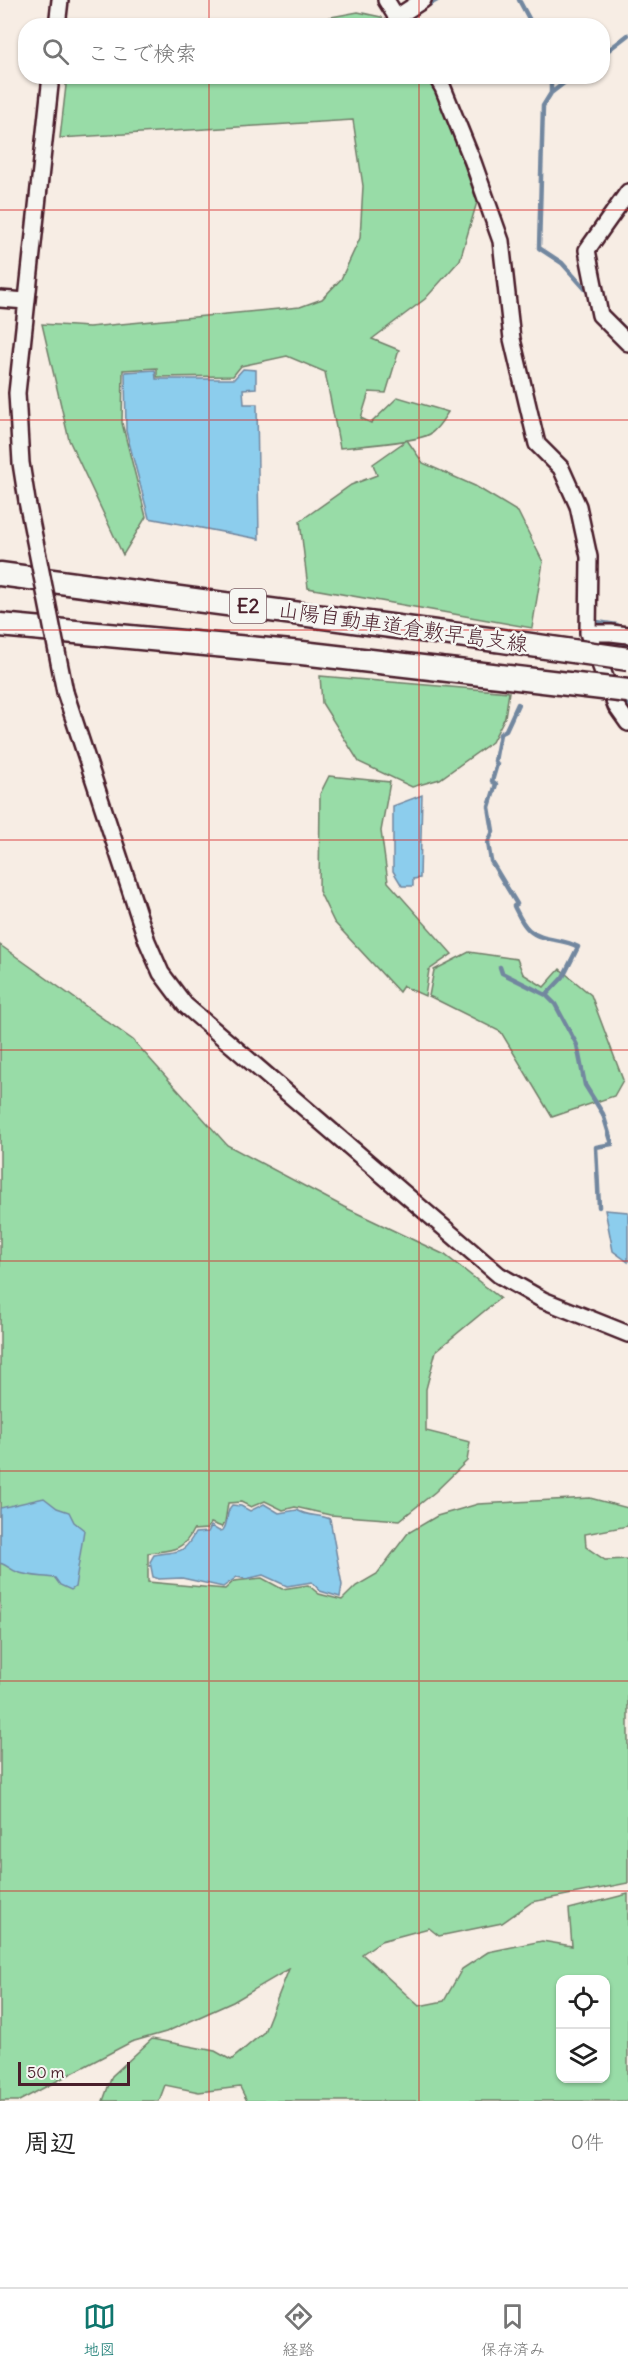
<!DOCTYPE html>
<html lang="ja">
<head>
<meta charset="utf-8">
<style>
  :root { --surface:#fff; --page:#f6f6f6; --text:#222; --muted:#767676; --line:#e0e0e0; --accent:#0f766e }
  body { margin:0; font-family:Delius,"Klee One",sans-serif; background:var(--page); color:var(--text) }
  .controls { position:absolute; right:18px; bottom:18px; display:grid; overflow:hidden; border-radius:12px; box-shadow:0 2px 4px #0004 }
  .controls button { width:54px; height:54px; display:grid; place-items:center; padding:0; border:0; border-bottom:2px solid var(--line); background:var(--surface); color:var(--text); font:30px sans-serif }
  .scale { position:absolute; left:18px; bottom:15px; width:112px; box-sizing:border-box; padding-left:6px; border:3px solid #4a1f2b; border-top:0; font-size:16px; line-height:21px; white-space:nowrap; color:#4a1f2b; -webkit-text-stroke:4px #f6f6f2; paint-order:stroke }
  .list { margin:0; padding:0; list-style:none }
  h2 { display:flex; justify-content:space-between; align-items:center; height:78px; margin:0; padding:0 24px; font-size:26px }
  h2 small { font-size:20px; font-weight:400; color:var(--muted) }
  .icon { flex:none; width:33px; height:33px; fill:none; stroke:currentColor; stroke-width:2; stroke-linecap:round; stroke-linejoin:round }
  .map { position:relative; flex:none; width:628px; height:2101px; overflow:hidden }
  .search { position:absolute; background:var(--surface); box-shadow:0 2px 4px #0004; left:18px; right:18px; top:18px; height:66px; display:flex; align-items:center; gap:15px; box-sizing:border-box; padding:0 21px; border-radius:24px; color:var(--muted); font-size:22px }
  .sheet { height:186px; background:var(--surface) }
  nav { display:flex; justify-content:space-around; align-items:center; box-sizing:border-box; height:84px; border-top:2px solid var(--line); background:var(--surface); font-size:16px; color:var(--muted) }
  nav a { display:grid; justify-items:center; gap:3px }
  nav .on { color:var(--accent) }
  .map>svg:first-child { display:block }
  .green { fill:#98dca7; stroke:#717e69; stroke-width:1.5; fill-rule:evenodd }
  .water { fill:#8ccded; stroke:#72879f; stroke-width:1.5 }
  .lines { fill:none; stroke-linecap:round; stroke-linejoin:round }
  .stream { stroke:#72879f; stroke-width:4.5 }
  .minor-casing { stroke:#4a1f2b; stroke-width:20 }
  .highway-casing { stroke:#4a1f2b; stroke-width:27 }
  .minor { stroke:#f6f6f2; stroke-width:15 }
  .highway { stroke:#f6f6f2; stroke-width:22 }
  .minor-bridge-casing { stroke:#4a1f2b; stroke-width:20; stroke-linecap:butt }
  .highway-bridge-casing { stroke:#4a1f2b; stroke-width:27; stroke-linecap:butt }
  .minor-bridge { stroke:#f6f6f2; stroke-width:15 }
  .highway-bridge { stroke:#f6f6f2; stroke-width:22 }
  .grid { fill:none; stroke:#d62828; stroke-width:1.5; stroke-opacity:0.55 }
  .labels { text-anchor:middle; stroke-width:5; stroke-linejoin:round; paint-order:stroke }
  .shield { fill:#f6f6f2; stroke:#7e6067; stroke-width:1.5 }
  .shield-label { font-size:20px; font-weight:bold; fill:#4a1f2b }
  .street-label { font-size:21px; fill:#4a1f2b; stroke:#f6f6f2 }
</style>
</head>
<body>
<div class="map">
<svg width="628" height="2101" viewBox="0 0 628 2101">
  <rect width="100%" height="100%" fill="#f7ede4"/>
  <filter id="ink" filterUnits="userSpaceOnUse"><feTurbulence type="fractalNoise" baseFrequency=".0167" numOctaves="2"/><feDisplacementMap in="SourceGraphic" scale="12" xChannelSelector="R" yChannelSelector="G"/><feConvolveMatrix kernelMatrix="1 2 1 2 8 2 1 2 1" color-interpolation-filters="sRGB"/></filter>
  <g filter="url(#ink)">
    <path class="green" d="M358,12L381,17L391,25H288Z
      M428,76L438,90L477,202L460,260L425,299L372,339L399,350L386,393L369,392L361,418L371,423L398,397L448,412C443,420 438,429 430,434C417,442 358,446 340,448L325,372L287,356L241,366L233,376L157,377V368L123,370L122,423L146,517L123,555L69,440L42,324L89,327L300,307L322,299L341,279L360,238L363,186L353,120L60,138L67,77Z
      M407,440L423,463L475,486L518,512L543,562L532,628L308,588L300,521L351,485L377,475L373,464Z
      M320,676L509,692L505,717L492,742L440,779L412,787L359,762L322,703Z
      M329,776L390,782L381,831L388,882L452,954L429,970L425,996L403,986L399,992L334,922L319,891L320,794Z
      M0,945L133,1040L227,1145L344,1207L445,1255L500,1298L436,1351L426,1389V1431L470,1442L467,1461L435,1492L400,1520L330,1515L295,1507L283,1510L265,1501L251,1507L241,1502L228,1503L225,1522L222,1527L211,1523L207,1529L193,1530C183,1552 170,1550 148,1553V1582L225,1589L234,1581L262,1578L282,1589L308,1585L319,1594L342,1600L356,1586L377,1574L408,1533L437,1516L478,1504L590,1498L628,1508V1526L585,1534L586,1547L605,1560L628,1559V1883L532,1902L502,1923L439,1936L429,1928L381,1941L362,1954L419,2006L444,2001L462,1969L488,1952L542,1941L572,1946L569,1909L628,1894V2101H247L240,2087L199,2092L165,2085L159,2101H103L112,2076L152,2039L215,2051L231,2060L264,2032L289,1969L233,2002L166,2032L131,2042L19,2101H0ZM560,1980H606V2078H560Z
      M469,952L517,959L523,974L544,987L560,969L591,995L623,1080L614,1096L552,1117L501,1032L429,996L434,970Z"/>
    <path class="water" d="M243,369L256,370V388L243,389L244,404H257L259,539L149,518L126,431L125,372L155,370L156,379H234Z
      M422,795L420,878L413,879V886H402L393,871V806Z
      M605,1210L628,1212V1262L613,1251Z
      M44,1498L57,1508L69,1512L74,1522L84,1530L75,1587L71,1590L60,1585L55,1578C42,1576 30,1577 17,1572C11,1570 7,1565 0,1563V1508Z
      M264,1504L279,1513L297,1510C308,1517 319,1514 330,1519L342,1585L340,1597L320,1591L312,1582L287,1586L263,1575L246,1579L237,1577L223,1587L182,1578L159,1579L153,1577L150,1562L154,1555C178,1550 182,1557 195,1533L208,1532L211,1526L219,1531L223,1530C229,1523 225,1512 232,1505L241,1506L250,1511Z"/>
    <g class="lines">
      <path class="stream" d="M519,0L533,26
        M423,8L437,0
        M602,55L628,35
        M551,76V93
        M573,76L551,93L543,106L539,248L562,263L587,291
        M617,321L628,332
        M597,622L617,625
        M614,643L628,644
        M518,704L506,730L500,734L495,761L497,764L492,781L496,784L489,807L493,831L488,843L491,861L517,904L514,906C518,914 522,924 529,930C542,942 564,938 578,947L563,977L546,995
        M622,704L628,705
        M500,967L502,973L546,995L555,1004L577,1045L585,1085L603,1114L612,1144L596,1147L599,1207"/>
      <defs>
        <path id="minor" d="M386,0L402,26
          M397,17L423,0
          M57,26L60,0
          M436,76L443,88L473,162L501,241L512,339L537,444L561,468L578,506L589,557L588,633L616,706L628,723
          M628,192L587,250L600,315L628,343
          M0,299L26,301
          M27,501L21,463L17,393L51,76
          M588,633H611L628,635
          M65,692L147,941L161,973L185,1005L499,1275L543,1300L628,1334"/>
        <path id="highway" d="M0,574L496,640
          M0,625L302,653L491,675"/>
      </defs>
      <use href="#minor" class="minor-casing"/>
      <use href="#highway" class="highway-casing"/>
      <use href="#minor" class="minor"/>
      <use href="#highway" class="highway"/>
      <defs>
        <path id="minor-bridge" d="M27,501L65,692"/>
        <path id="highway-bridge" d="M496,640L628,659
          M491,675L628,691"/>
      </defs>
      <use href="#minor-bridge" class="minor-bridge-casing"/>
      <use href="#highway-bridge" class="highway-bridge-casing"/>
      <use href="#minor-bridge" class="minor-bridge"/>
      <use href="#highway-bridge" class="highway-bridge"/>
    </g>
  </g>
  <path class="grid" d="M209,0V26M419,0V26M209,76V2101M419,76V2101M0,210H628M0,420H628M0,630H628M0,840H628M0,1050H628M0,1261H628M0,1471H628M0,1681H628M0,1891H628"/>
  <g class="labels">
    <rect class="shield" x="230" y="589" width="36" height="34" rx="4.5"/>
    <g class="shield-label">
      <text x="248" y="613">E2</text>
    </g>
    <g class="street-label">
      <text transform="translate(403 627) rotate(8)" y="7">山陽自動車道倉敷早島支線</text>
    </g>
  </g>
</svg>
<div class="controls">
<button><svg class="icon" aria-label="locate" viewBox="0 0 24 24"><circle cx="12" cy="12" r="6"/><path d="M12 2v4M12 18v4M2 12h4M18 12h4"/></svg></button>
<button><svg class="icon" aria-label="layers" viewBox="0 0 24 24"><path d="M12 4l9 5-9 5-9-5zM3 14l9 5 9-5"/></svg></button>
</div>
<div class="scale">50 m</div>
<div class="search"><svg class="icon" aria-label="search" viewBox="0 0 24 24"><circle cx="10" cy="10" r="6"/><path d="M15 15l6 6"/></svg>ここで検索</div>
</div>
<section class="sheet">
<h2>周辺<small>0件</small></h2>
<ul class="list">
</ul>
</section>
<nav>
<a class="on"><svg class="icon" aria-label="map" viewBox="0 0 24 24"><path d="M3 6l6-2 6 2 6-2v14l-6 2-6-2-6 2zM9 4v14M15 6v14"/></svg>地図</a>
<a><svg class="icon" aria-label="directions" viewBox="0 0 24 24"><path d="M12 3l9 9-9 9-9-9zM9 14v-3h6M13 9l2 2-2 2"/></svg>経路</a>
<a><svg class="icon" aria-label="saved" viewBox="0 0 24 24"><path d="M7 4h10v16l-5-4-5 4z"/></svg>保存済み</a>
</nav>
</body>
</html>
